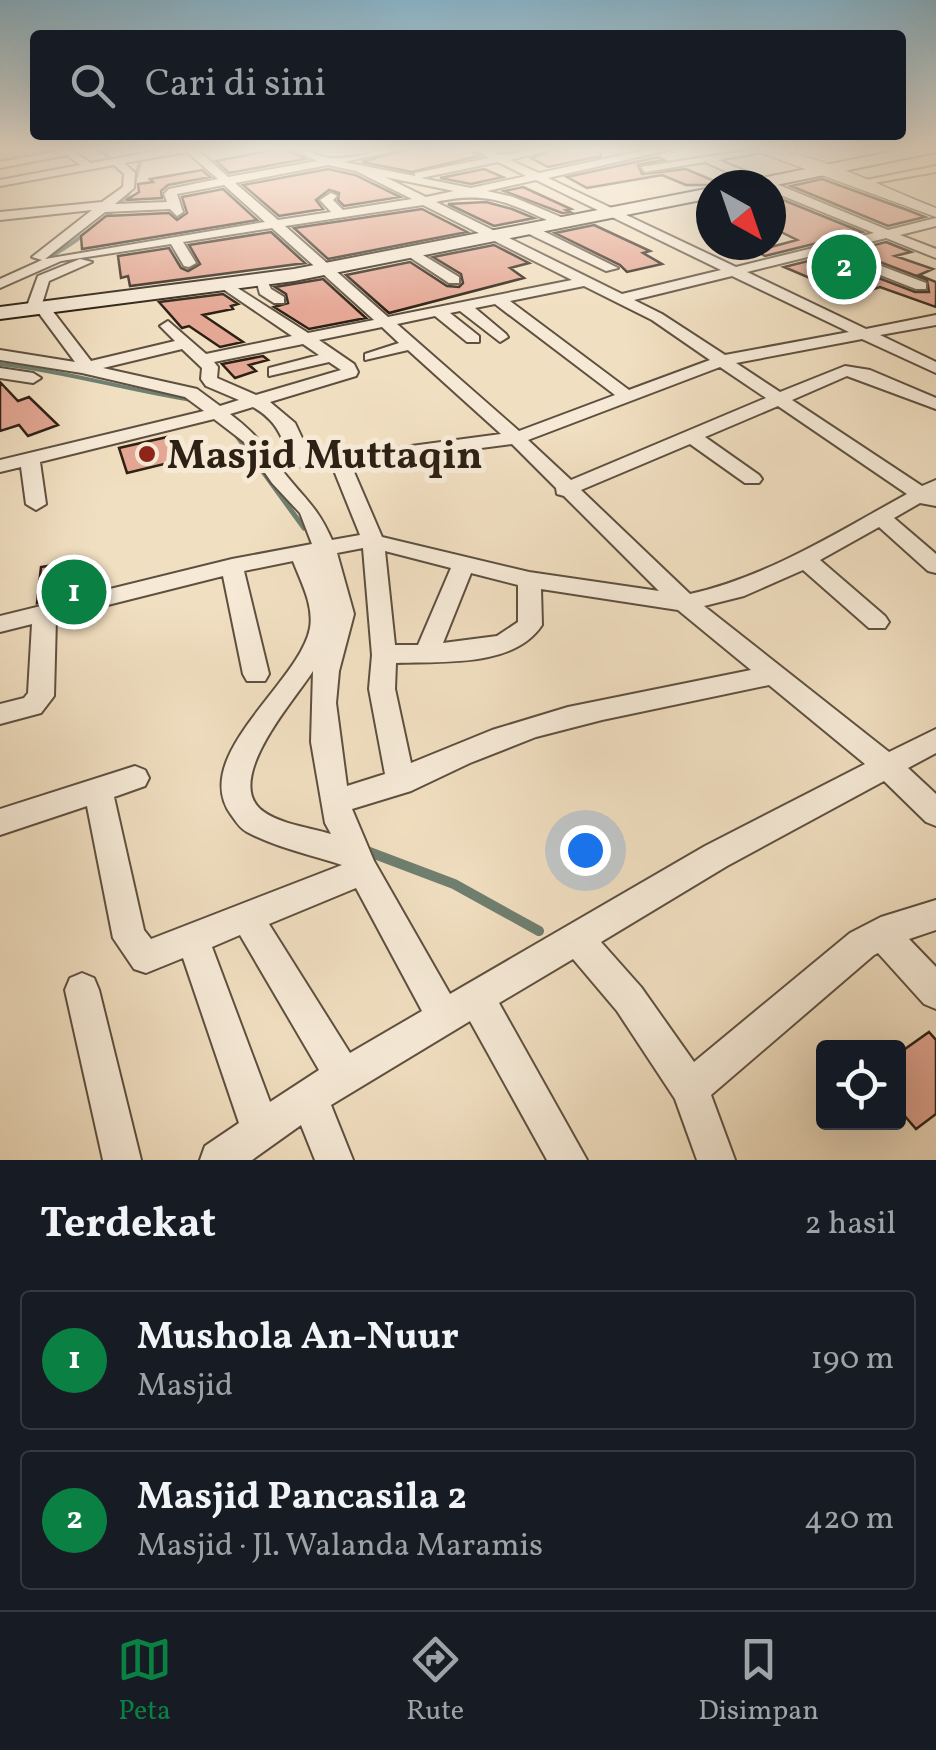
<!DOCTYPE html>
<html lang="id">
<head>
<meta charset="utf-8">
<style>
  :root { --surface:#171b24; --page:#242831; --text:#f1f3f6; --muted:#9ea1a6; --line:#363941; --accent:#0b8043 }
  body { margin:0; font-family:Vollkorn,serif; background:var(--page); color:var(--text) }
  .controls { position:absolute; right:30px; bottom:30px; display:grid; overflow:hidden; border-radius:10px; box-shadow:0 10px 40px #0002 }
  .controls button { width:90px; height:90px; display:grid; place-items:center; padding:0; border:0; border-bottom:2px solid var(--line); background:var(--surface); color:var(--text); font:50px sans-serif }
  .compass { position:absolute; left:696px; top:170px; width:90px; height:90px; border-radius:50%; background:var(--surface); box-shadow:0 10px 40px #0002; rotate:140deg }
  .you { position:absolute; left:585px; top:850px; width:35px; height:35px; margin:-25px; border:8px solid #fff; border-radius:50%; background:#1a73e8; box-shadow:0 0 0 15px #1a73e833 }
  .badge { display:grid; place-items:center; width:65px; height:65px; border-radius:50%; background:var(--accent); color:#fff; font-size:32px; font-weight:700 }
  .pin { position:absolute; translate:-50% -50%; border:5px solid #fff; box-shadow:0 2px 10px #0006 }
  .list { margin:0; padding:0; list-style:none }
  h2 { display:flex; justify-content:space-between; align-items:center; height:130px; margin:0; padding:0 40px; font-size:42px }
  h2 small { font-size:32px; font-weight:400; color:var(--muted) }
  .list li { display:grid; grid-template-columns:65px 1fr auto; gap:30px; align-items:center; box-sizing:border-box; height:140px; margin:0 20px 20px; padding:0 20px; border:2px solid var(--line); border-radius:10px }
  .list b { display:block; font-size:38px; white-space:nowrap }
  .list p { margin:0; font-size:32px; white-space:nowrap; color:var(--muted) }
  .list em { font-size:32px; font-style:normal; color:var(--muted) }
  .icon { flex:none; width:55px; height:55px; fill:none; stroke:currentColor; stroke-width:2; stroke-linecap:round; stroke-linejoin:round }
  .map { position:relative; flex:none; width:936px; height:1160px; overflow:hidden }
  .search { position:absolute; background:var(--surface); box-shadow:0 10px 40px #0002; left:30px; right:30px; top:30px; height:110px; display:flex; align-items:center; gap:25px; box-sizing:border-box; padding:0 35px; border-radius:10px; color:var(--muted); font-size:38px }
  .sheet { height:450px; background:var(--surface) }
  nav { display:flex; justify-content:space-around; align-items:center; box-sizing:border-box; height:140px; border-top:2px solid var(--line); background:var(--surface); font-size:28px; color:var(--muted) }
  nav a { display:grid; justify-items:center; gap:5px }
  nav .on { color:var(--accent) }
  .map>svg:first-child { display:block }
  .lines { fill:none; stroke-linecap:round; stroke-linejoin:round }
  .stream-far2 { stroke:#6f7f70; stroke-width:4 }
  .stream-far1 { stroke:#6f7f70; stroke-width:5 }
  .stream { stroke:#6f7f70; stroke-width:10 }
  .river { fill:#9bbdad; fill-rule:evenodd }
  .building { fill:#e4a794; stroke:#2d2115; stroke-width:2.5 }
  .minor-casing { stroke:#5e5040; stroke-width:4 }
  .tertiary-casing { stroke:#5e5040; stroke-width:3 }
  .secondary-casing { stroke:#2d2115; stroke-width:4 }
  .minor { fill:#f6ead7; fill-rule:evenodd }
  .tertiary { fill:#f6ead7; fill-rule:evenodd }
  .secondary { fill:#f6ead7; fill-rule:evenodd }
  .poi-dot { fill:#8f2418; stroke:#f6ead7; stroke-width:4 }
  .labels { text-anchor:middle; stroke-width:10; stroke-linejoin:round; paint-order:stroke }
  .poi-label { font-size:40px; font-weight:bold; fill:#2d2115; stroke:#f6ead7; text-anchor:start }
</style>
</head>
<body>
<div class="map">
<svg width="936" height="1160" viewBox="0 0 936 1160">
  <rect width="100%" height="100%" fill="#f1dfc1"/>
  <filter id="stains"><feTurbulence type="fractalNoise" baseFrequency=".002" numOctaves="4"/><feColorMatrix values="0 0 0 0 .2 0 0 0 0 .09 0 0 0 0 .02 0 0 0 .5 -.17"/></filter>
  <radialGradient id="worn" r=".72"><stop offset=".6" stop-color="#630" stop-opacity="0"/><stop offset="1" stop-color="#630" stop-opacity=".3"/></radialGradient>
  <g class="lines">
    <path class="stream-far2" d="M98,148L112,160
      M42,261C67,248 121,212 133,186C136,179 137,170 140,163
      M0,364C65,371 127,390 192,400"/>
    <path class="stream-far1" d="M237,436L304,528"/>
    <path class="stream" d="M364,850L454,884L539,931"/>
    <path class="river" d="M24,148H60L0,163V153Z"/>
  </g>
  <path class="building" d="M284,148L305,159L229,173L216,161Z
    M410,148H468L479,156L412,172L362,162Z
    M559,148H600L601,156L548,167L531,158Z
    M658,157L664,160L638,165L642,174L686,169L724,185H686L662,175L587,188L567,177Z
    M328,169L355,175L400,197L344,206L338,200L339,193L329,190L316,200L323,209L279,216L243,185Z
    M484,169L503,177L471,184L440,178Z
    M202,170L210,177L168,185L161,191L162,198L126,200L139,192L138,184L153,182L150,179Z
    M822,179L910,211L925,217L888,226L791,186Z
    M523,187L571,209L566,210L570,212L562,213L504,191Z
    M223,189L257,220L82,249L81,236L106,216L169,213L177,220L187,213L182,197Z
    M771,195L862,232L765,256L756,251L797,240L771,227Z
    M486,202L512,209L534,218L494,226L448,204Z
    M422,209L467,232L328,259L294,228Z
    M594,225L650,251L643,253L662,264L627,272L620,265L555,233Z
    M271,232L305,263L130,286L128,276L121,278L118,256L169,248L181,268L188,271L200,264L189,245Z
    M886,242L911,252L895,256L933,269L919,275L936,282V307L880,287L864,292L834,282L826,285L784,267L824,257L915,292H929L927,280L851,251Z
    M494,245L529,263L510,268L524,278L389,313L346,275L410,262L447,286L459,287L463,283L461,274L433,257Z
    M323,279L366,318L309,329L274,307L288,303L286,294L275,287Z
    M223,294L238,304L231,306L233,309L203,315L243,342L220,347L189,326L182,328L159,302Z
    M263,356L268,360L249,365L256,371L235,378L222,364Z
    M0,382L18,401L29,397L58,425L28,436L19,425L0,431Z
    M167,437L177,461L127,473L119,448Z
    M65,563L62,597L37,603L41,567Z
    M929,1032L936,1040V1114L916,1129L898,1108V1054Z"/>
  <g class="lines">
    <defs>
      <path id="minor" d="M171,148H196L228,177L317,161L290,148C305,148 317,157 331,158C354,160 382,148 407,148L344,162L415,176V173L489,158L472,148H486L500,155L556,148L510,160L539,173L655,148H677L548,178L736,267L874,233L771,191V185H757L705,162L645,172L641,167L764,148V152L718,160L888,230L936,218V226L900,235L936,249V258L886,238L839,250L926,283V289H916L824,253L747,272L866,329L936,315V325L880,335L936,362V373L862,339L736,363L780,392L845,366L870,370L936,398V409L847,376L792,400L922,486L936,480V506L920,503L894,518L936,554V573L928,571L879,527L820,560L885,616L889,622L885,628H869L803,570L744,596L704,606L889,752L936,729V753L908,768L936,794V826L926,822L884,781L727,866L601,942L641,987L694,1062L850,933L881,917L936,900V930L909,939L936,967V1009L924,1004L878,953L874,955L711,1095L735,1160H697L675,1099L617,1011L573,959L499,1003L587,1160H547L470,1021L331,1105L353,1160H315L301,1125L252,1160H200L205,1146L239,1123L183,958L146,973L134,969L113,938L87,806L0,835V809L135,766L145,770L149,778L145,786L114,797L144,930L151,939L342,865C311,855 275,847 247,832C241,829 236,822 232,816C187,757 300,683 310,628C314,605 301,582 293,561L244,571L269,674L265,681H247L243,674L223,576L56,618L54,696L41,713L0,724V704L24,698L28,693L32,624L0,632V616L232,559L312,544L300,513L272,483L244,442L214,419L40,462L46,504L36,510L26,504L21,467L0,472V460L204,411L185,397L82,373L0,360V350L75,362L38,312L26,309L38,276L80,259L92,262L49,281L42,304L48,305L91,361L175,341L160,326L168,321L206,354L292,336L220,287L218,284L225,280L308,333L374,320L272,228L183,242L196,263L189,267L184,266L171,244L61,261L0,288V279L42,260L32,257L92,210L0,220V212L102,202L123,187L124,174L114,165L0,186V180L80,165L67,155L0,168V162L69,149L91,163ZM187,152L218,179L169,189L164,194L167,202L115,204L134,188L135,173L124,163ZM498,162L526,176L471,188L421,178ZM328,165L356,171L412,199L343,210L333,200L337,196L331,193L320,200L331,212L278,220L235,183ZM385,177L454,191L426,197ZM536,180L721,270L622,294L436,202C490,190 511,204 560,226H568V220L513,197L487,191ZM224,185L265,222L45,259L105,212L170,209L177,216L183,212L177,194ZM423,205L572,280L388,317L285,226ZM732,276L849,332L725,355L662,314L634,300ZM584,286L652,320L710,360L629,390L510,301ZM495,304L615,395L519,431L397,324L435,316L467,342H479V336L450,313L460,311L500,342L508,337L506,334L475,308ZM382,327L399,343L365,354V360L408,350L501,434L314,459L310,455L295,423L270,402L356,376L358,372L354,364L319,340ZM303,344L319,355L269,368V376L329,362L341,370L256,395L217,378L218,367L214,362ZM182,349L202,368L201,379L206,386L239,400L220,406L197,389L103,368ZM720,367L766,398L571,480L528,440ZM778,406L907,494C836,533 769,576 690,594L581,490L690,444L745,483H759L762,479L759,475L705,437ZM253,407C288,427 279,450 303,469L333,468L360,535L332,540C318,508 306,500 285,474C265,448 258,435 230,414ZM512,444L556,488L557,494L564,496L659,591L529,572L382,537L351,465ZM363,548L372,655L369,689L385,774L347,786L336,703L339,671L354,614L337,553ZM385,551L451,568L418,645H395ZM471,573L518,585V622L497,636L443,643ZM541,589L678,610L751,670L568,707L492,730L411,763L395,689L396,663C441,661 514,668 542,625ZM313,671L311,742L325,823L331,834C311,828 281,824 264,812C220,782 295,700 313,671ZM769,685L865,764L705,846L450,994L374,861L352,809L411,791L470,763L536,737L602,720ZM356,888L422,1011L350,1053L269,924ZM240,935L319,1070L270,1102L212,947Z
        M936,166V172L857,186L851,183Z
        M527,227H535L618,268L606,271L527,233Z
        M413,249L459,277V283H449L408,256V250Z
        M255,276H265L271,289L284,297V303H274L260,294Z
        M0,368L33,373L41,378L33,383L0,378Z
        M82,973L94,978L99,990L141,1160H103L65,990L70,978Z"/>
      <path id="tertiary" d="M748,148C810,148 878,186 936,208V217Z"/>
      <path id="secondary" d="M909,148H936V152L771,186L744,185L752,180Z
        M711,188V198L294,281L0,319V307L294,269Z"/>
    </defs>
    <use href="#minor" class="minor-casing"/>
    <use href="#tertiary" class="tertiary-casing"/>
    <use href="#secondary" class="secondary-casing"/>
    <use href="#minor" class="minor"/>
    <use href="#tertiary" class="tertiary"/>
    <use href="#secondary" class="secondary"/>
  </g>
  <linearGradient id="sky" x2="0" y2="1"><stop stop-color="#89b8d0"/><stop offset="0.48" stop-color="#f9f1e3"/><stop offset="1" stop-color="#f9f1e3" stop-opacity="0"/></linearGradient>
  <rect width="936" height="311" fill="url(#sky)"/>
  <circle class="poi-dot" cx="147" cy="454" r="10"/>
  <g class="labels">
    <g class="poi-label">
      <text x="167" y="468">Masjid Muttaqin</text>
    </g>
  </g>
  <rect width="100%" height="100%" filter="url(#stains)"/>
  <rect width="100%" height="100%" fill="url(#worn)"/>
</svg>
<div class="controls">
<button><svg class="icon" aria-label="locate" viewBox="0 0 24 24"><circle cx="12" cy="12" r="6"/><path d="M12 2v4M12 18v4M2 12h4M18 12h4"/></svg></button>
</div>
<svg class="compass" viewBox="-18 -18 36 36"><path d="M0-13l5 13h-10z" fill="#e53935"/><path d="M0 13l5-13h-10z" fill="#9ea1a6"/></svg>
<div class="you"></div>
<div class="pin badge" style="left:74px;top:592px">1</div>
<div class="pin badge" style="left:844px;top:267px">2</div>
<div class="search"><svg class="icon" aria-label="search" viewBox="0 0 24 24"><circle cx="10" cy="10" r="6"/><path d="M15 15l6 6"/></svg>Cari di sini</div>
</div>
<section class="sheet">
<h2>Terdekat<small>2 hasil</small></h2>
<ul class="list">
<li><span class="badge">1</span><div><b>Mushola An-Nuur</b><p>Masjid</p></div><em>190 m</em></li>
<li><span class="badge">2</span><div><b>Masjid Pancasila 2</b><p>Masjid · Jl. Walanda Maramis</p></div><em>420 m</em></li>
</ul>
</section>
<nav>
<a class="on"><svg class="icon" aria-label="map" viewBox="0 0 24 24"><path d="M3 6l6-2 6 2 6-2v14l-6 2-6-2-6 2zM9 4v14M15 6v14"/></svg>Peta</a>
<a><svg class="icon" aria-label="directions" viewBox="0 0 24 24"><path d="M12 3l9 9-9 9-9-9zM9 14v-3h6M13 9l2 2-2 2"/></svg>Rute</a>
<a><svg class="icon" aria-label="saved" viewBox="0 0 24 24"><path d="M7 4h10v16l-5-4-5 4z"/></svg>Disimpan</a>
</nav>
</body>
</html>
